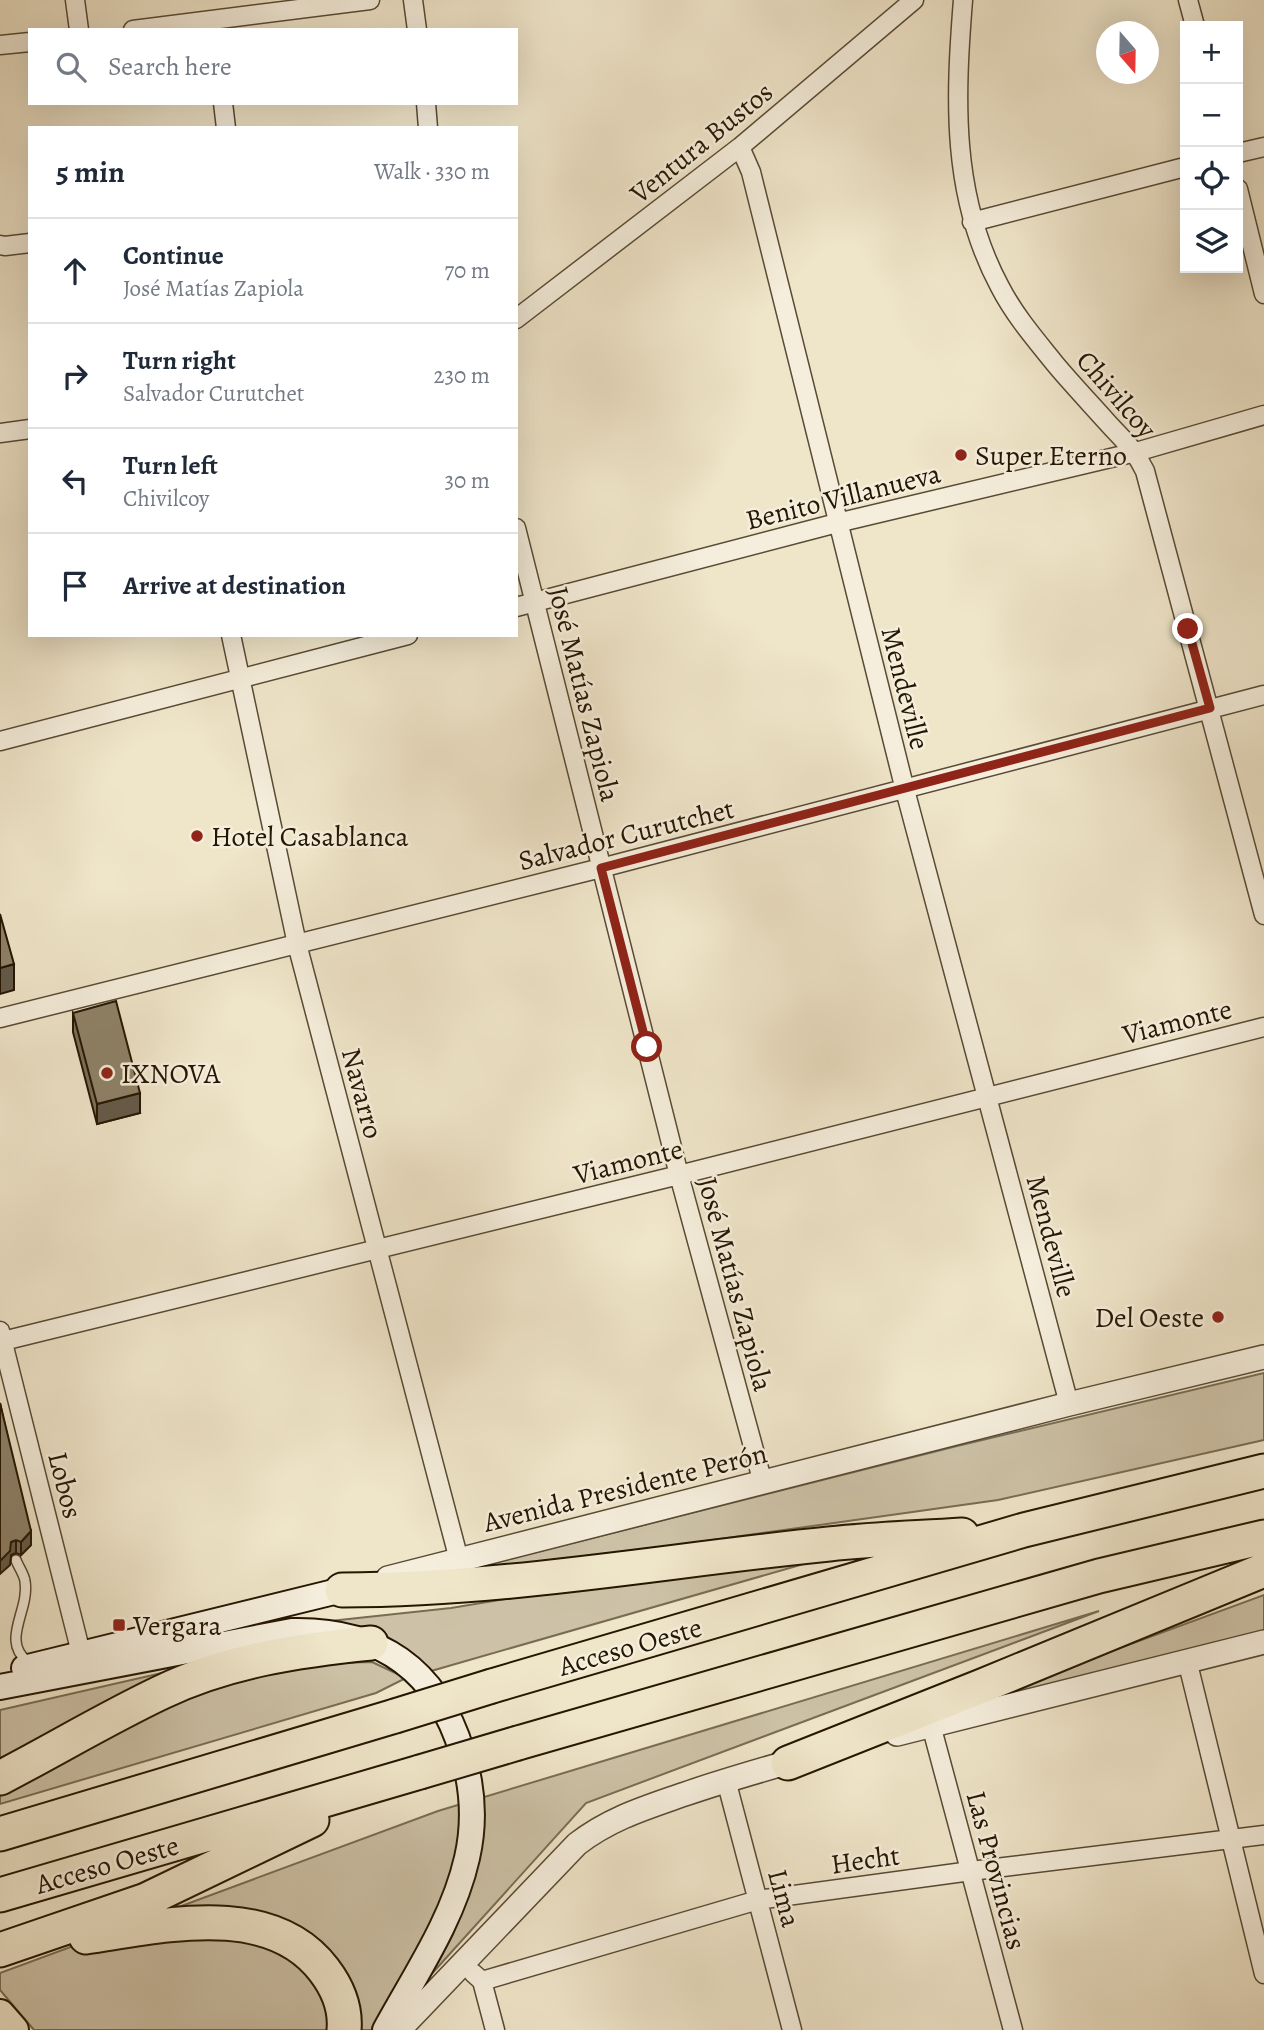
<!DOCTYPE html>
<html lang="en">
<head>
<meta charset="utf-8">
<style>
  :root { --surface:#fff; --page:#f2f2f3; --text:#1f2937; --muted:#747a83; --line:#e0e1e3 }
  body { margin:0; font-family:Alegreya,serif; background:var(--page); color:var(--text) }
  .controls { position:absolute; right:21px; top:21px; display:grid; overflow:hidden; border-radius:0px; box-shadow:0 7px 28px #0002 }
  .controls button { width:63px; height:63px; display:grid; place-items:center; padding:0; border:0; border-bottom:2px solid var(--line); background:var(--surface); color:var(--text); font:35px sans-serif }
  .compass { position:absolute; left:1096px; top:21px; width:63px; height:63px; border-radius:50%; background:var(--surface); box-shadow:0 7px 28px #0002; rotate:160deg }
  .stop { position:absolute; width:21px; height:21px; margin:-16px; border:5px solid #8f2418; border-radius:50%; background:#fff }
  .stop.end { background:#8f2418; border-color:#fff; box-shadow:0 2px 7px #0008 }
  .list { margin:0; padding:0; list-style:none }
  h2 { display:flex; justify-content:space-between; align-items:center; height:91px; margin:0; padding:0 28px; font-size:30px }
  h2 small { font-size:23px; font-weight:400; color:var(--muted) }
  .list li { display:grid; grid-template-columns:46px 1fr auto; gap:21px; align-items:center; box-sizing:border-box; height:105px; padding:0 28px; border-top:2px solid var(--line) }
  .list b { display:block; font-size:26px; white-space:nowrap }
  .list p { margin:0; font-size:23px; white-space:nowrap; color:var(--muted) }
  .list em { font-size:23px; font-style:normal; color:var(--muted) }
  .icon { flex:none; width:38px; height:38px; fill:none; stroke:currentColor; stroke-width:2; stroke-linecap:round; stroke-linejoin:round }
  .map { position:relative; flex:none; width:1264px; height:2030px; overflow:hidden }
  .search { position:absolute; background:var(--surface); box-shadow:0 7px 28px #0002; left:28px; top:28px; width:490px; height:77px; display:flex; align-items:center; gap:18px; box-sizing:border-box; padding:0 24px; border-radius:0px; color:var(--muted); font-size:26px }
  .panel { position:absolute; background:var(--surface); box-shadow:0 7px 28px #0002; left:28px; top:126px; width:490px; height:511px; border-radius:0px }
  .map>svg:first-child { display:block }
  .green { fill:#cdc2a7; stroke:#796c54; stroke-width:2 }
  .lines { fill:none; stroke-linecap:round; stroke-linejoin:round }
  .service-casing { stroke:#584a34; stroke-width:12 }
  .minor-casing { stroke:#584a34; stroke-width:21 }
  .tertiary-casing { stroke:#584a34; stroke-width:26 }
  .secondary-casing { stroke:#251602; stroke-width:28 }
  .primary-casing { stroke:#251602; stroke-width:32 }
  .motorway-casing { stroke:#251602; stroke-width:37 }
  .service { stroke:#f5eedc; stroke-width:9 }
  .minor { stroke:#f5eedc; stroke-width:18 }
  .tertiary { stroke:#f5eedc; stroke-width:23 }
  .secondary { stroke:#f5eedc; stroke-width:24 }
  .primary { stroke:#efe5c9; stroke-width:28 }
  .motorway { stroke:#efe5c9; stroke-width:33 }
  .motorway-bridge-casing { stroke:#251602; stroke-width:37; stroke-linecap:butt }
  .motorway-bridge { stroke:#efe5c9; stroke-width:33 }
  .wall { fill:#7a705a; stroke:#251602; stroke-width:2 }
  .shaded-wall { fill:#635b4a; stroke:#251602; stroke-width:2 }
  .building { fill:#8e8269; stroke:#251602; stroke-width:2 }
  .route { stroke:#8f2418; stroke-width:9 }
  .poi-dot { fill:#8f2418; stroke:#f5eedc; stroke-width:2.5 }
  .labels { text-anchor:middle; stroke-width:5; stroke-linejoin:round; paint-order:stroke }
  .street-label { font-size:28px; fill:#251602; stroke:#f5eedc }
  .poi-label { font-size:28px; fill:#251602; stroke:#f5eedc; text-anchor:start }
</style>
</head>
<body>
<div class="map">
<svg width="1264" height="2030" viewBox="0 0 1264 2030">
  <rect width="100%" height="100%" fill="#efe5c9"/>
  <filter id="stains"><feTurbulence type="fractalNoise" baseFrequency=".00286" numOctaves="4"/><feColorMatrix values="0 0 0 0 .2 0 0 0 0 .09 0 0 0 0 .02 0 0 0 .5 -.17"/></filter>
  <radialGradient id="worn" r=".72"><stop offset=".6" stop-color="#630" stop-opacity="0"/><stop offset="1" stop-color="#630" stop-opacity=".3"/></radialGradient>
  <path class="green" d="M1264,1373V1440L998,1500L506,1569L493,1566V1563L957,1446Z
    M835,1555L431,1671C405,1642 369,1626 330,1621L451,1608L518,1597Z
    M1264,1595V1635L970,1709L1041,1677Z
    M1099,1611L586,1803L381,2030H34L0,1990V1973L438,1811Z
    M372,1662L406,1678L376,1693L0,1804V1710L188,1667Z"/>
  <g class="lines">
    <defs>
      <path id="service" d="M16,1560C18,1566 24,1574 25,1581C30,1611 0,1640 28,1662"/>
      <path id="minor" d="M75,0L79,30
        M413,0L417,30
        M963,0C955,100 951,196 1000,287C1015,316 1036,340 1056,365C1072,384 1089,402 1106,421C1122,439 1134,448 1145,471L1264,915
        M1188,0L1195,26
        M133,30L370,0
        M0,45L30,42
        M223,103L226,128
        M426,103L428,128
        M740,147L751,172L905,790L1069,1404
        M1238,153L1264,147
        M1238,189L1264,294
        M972,222L1185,167
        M0,245L5,246L30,243
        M516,319L740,147L914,0
        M0,433L30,429
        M516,528L679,1175L763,1483
        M516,607L837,523L1136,452L1264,415
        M231,635L297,944L459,1560
        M0,741L408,635
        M0,1018L601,868L1264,695
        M0,1331L81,1653
        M3,1341L679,1175L1264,1027
        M1187,1660L1264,1974
        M931,1725L1013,2030
        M726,1780L792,2030
        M473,1973L482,1981L495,2030
        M482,1981L758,1900L971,1871L1264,1835"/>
      <path id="tertiary" d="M388,1578L1069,1404L1264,1357
        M897,1734L1264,1642
        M399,2030L577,1844C611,1818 645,1808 685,1794C723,1781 761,1770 800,1759"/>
      <path id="secondary" d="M24,1668L342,1590
        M0,1687L292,1631C378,1629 437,1669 462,1752C473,1787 475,1823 467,1858C453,1920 415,1975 385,2030"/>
      <path id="primary" d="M0,2014L14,2030"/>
      <path id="motorway" d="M342,1590C506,1590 667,1560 829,1544C874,1539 918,1538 962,1535
        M492,1686L1024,1530L1264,1471
        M518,1743L1099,1576L1264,1537
        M788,1763L982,1686L1264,1570
        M0,1778C54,1750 107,1718 162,1692C226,1661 300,1650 371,1643
        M0,1834L395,1716
        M0,1895L420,1772
        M86,1937C162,1926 270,1899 324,1970C337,1987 346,2008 344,2030
        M0,1950L146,1900L312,1820"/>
    </defs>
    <use href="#service" class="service-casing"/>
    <use href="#minor" class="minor-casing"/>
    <use href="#tertiary" class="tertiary-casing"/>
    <use href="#secondary" class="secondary-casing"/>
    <use href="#primary" class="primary-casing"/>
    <use href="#motorway" class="motorway-casing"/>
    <use href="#service" class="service"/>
    <use href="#minor" class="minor"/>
    <use href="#tertiary" class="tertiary"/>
    <use href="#secondary" class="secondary"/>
    <use href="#primary" class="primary"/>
    <use href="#motorway" class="motorway"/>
    <defs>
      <path id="motorway-bridge" d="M395,1716L492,1686
        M420,1772L518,1743"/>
    </defs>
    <use href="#motorway-bridge" class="motorway-bridge-casing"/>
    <use href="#motorway-bridge" class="motorway-bridge"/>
  </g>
  <path class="wall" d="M73,1013L140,1113L97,1124L73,1032Z
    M0,1403L31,1545L21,1555L16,1553L11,1555L10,1565Z"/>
  <path class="shaded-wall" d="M14,964V990L0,994V968Z
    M140,1093V1113L97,1124V1104Z
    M31,1531V1545L21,1555V1542Z
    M16,1540V1553L11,1555L10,1565L0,1574V1561L11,1542Z"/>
  <path class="building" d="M0,914L14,964L0,968Z
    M116,1001L140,1093L97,1104L73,1013Z
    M0,1403L31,1531L21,1542L16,1540L11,1542L10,1551L0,1561Z"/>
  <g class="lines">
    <path class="route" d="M647,1047L601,868L1210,708L1188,629"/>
  </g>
  <g class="poi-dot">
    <circle cx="961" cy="455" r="7"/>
    <circle cx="197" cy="836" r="7"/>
    <circle cx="107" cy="1073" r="7"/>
    <circle cx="1218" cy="1317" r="7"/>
    <rect x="112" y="1618" width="14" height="14" rx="3.5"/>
  </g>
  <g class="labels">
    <g class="street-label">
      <text transform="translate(701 142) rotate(-39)" y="10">Ventura Bustos</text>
      <text transform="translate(1117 394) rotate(49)" y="10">Chivilcoy</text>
      <text transform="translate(843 496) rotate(-14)" y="10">Benito Villanueva</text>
      <text transform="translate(906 688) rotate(76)" y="10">Mendeville</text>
      <text transform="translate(585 694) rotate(76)" y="10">José Matías Zapiola</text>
      <text transform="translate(626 834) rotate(-14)" y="10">Salvador Curutchet</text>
      <text transform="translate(1177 1021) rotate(-14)" y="10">Viamonte</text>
      <text transform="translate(363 1093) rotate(75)" y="10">Navarro</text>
      <text transform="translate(628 1161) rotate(-14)" y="10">Viamonte</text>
      <text transform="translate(1052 1236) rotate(75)" y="10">Mendeville</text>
      <text transform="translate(736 1284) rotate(75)" y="10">José Matías Zapiola</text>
      <text transform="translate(66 1485) rotate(76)" y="10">Lobos</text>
      <text transform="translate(625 1487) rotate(-14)" y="10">Avenida Presidente Perón</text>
      <text transform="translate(630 1646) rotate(-16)" y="10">Acceso Oeste</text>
      <text transform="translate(865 1859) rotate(-8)" y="10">Hecht</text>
      <text transform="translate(107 1864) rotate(-16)" y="10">Acceso Oeste</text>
      <text transform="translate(997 1870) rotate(75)" y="10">Las Provincias</text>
      <text transform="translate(785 1898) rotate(75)" y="10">Lima</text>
    </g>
    <g class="poi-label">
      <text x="975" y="465">Super Eterno</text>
      <text x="211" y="846">Hotel Casablanca</text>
      <text x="121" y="1083">IXNOVA</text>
      <text x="1204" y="1327" text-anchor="end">Del Oeste</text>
      <text x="133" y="1635">Vergara</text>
    </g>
  </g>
  <rect width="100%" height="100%" filter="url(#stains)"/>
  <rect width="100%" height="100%" fill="url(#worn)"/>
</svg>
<div class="controls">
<button>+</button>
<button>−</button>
<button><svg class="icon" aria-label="locate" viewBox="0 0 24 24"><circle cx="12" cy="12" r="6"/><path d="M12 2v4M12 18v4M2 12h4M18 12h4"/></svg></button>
<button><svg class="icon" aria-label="layers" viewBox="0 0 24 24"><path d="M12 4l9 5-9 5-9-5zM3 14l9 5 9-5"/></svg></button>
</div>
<svg class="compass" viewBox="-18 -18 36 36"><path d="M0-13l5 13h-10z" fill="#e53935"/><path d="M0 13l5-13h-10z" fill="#747a83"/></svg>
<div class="stop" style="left:647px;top:1047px"></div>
<div class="stop end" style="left:1188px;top:629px"></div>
<div class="search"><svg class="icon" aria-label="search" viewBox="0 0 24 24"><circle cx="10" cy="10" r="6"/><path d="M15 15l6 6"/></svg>Search here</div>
<section class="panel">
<h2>5 min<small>Walk · 330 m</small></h2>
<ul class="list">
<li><svg class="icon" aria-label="ahead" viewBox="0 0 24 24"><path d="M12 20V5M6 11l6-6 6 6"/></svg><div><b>Continue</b><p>José Matías Zapiola</p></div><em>70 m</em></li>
<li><svg class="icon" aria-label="right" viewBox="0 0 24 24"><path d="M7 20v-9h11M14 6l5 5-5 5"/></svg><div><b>Turn right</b><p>Salvador Curutchet</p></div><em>230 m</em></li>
<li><svg class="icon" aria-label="left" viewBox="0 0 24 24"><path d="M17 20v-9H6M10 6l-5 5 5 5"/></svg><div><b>Turn left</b><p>Chivilcoy</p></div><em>30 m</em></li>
<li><svg class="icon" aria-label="arrive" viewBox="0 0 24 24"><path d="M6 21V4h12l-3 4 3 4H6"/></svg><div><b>Arrive at destination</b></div></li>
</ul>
</section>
</div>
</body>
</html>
